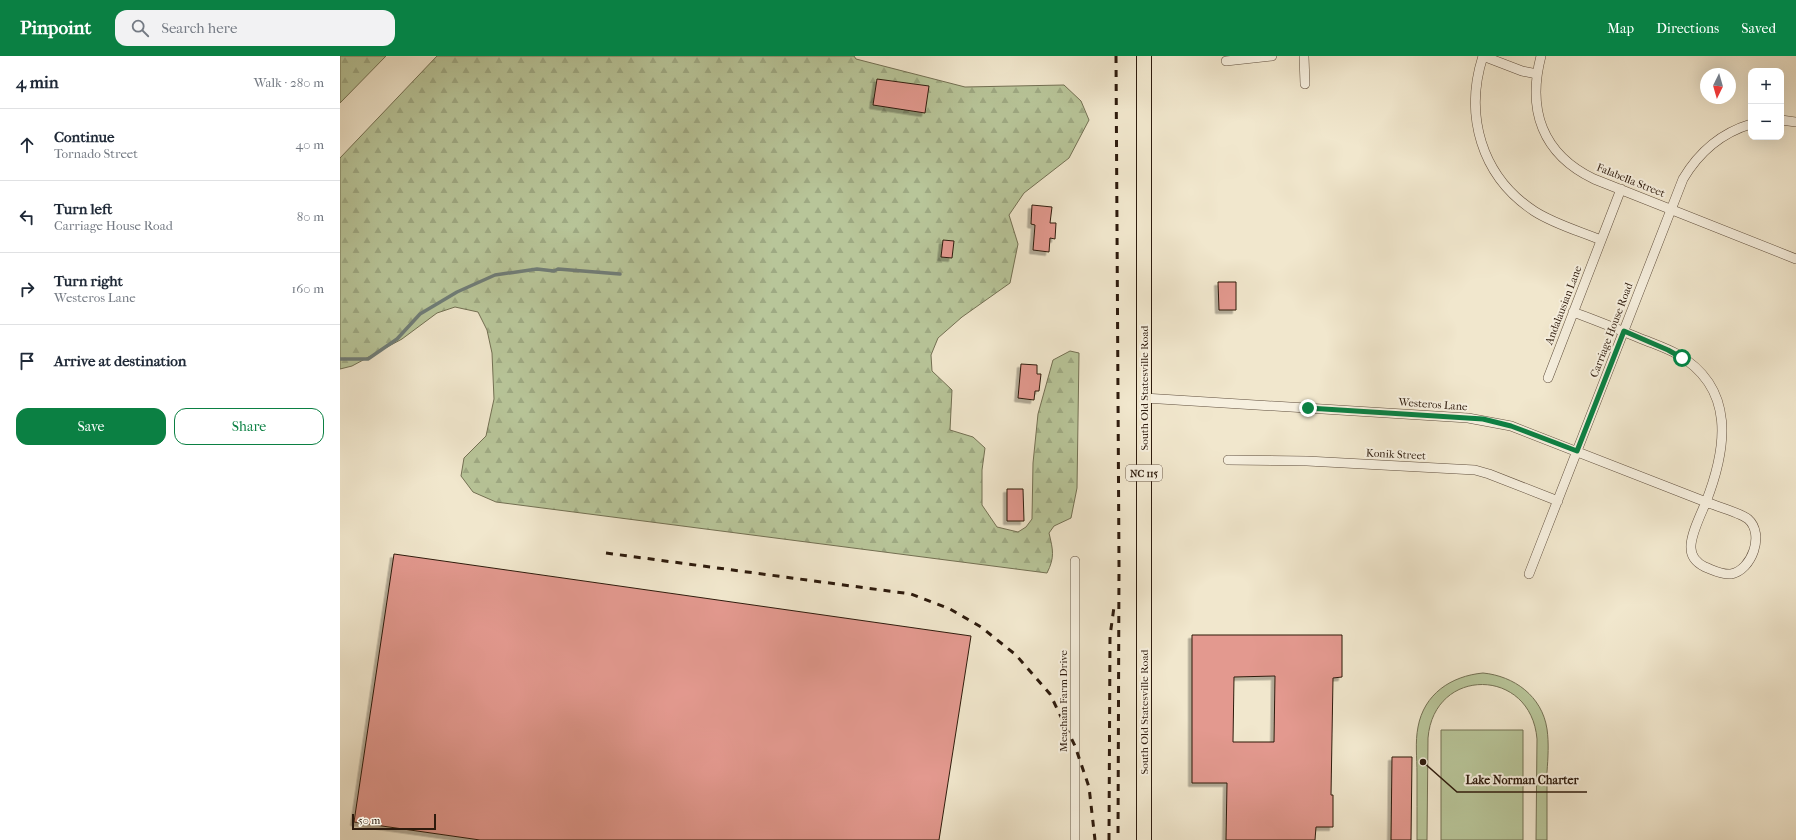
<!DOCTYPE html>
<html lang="en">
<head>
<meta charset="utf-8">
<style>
  :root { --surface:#fff; --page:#f2f2f3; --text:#1f2937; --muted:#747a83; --line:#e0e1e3; --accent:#0b8043 }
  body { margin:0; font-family:"IM FELL French Canon",serif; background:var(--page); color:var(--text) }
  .controls { position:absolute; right:12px; top:12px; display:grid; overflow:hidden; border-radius:8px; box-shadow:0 4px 16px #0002 }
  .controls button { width:36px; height:36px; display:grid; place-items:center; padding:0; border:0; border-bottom:1px solid var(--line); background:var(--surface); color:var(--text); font:20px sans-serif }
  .compass { position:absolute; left:1360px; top:12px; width:36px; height:36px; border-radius:50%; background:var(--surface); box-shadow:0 4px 16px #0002; rotate:185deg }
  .scale { position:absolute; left:12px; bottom:10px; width:84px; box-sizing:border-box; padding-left:4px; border:2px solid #2e1b0d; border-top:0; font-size:11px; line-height:14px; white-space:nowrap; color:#2e1b0d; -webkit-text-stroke:3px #f6efde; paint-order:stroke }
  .stop { position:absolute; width:12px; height:12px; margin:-9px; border:3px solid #0b8043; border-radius:50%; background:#fff }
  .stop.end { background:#0b8043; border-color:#fff; box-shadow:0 1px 4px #0008 }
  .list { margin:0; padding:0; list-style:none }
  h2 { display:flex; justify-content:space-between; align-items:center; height:52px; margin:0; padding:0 16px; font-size:17px }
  h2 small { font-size:13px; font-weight:400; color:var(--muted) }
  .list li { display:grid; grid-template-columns:26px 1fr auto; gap:12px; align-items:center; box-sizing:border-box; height:72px; padding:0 16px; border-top:1px solid var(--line) }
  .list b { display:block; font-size:15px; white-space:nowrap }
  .list p { margin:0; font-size:13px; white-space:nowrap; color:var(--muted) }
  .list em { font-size:13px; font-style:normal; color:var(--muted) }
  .actions { display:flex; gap:8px; padding:12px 16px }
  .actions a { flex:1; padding:9px 0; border:1px solid var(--accent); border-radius:12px; text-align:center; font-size:14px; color:var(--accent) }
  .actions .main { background:var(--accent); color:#fff }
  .icon { flex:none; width:22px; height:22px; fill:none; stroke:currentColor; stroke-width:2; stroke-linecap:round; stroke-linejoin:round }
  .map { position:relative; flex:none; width:1456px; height:784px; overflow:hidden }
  header { display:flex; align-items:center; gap:24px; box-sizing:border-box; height:56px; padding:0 20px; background:var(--accent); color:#fff }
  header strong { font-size:19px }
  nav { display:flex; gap:22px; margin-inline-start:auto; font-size:14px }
  .search { width:280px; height:36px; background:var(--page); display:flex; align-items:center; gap:10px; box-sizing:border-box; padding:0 14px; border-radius:12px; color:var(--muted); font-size:15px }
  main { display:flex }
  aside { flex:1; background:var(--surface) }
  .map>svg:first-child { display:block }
  .green { fill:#b8c599; stroke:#737053 }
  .forest { fill:url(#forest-firs); stroke:#737053 }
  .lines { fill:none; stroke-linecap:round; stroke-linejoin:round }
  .stream { stroke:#707d78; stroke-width:3.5 }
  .building { fill:#e3998f; stroke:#2e1b0d; fill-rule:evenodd; filter:url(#shadow) }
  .street-casing { stroke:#5f4e3d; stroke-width:10 }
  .primary-casing { stroke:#2e1b0d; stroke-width:16 }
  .street { stroke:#f6efde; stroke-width:9 }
  .primary { stroke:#f1e7cd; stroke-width:14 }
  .rail { stroke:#2e1b0d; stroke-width:3; stroke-dasharray:7 7; stroke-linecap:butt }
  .route { stroke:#0b8043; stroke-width:5 }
  .labels { text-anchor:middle; stroke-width:4; stroke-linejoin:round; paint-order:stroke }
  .shield { fill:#f6efde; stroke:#6a5b4c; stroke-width:1 }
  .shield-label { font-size:10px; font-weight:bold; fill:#2e1b0d }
  .street-label { font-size:11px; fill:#2e1b0d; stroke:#f6efde }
  .leader { fill:none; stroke:#2e1b0d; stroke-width:1.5 }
  .callout-dot { fill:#2e1b0d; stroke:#f6efde; stroke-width:1.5 }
  .callout-label { font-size:12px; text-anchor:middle; font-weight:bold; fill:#2e1b0d; stroke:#f6efde; stroke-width:4; stroke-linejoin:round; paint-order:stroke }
</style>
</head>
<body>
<header>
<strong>Pinpoint</strong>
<div class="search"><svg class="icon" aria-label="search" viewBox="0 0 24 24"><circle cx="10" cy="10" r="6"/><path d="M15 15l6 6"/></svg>Search here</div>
<nav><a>Map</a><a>Directions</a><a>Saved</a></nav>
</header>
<main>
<aside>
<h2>4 min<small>Walk · 280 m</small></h2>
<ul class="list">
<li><svg class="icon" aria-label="ahead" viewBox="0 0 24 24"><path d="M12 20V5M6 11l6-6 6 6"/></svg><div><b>Continue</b><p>Tornado Street</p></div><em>40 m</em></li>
<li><svg class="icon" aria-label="left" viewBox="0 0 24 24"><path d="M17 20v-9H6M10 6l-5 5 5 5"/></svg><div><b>Turn left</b><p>Carriage House Road</p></div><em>80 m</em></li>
<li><svg class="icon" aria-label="right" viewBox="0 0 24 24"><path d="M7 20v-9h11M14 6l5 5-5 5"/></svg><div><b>Turn right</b><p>Westeros Lane</p></div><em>160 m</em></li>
<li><svg class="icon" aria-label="arrive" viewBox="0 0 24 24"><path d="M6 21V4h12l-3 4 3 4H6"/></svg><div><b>Arrive at destination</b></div></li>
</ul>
<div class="actions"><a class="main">Save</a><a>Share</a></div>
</aside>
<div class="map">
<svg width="1456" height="784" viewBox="0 0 1456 784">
  <defs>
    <pattern id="forest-firs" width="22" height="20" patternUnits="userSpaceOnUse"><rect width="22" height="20" fill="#b8c599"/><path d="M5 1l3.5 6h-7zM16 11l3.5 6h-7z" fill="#9ea983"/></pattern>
    <filter id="shadow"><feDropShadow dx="-3.5" dy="3.5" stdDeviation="0" flood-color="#0004"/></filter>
  </defs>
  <rect width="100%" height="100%" fill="#f1e7cd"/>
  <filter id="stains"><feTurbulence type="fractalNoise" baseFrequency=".005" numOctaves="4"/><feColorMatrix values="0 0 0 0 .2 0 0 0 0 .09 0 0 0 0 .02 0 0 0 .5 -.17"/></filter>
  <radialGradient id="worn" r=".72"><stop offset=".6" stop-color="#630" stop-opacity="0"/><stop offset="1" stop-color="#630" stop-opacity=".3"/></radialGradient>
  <path class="green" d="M1143,617C1174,620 1202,640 1207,673C1209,687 1208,702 1207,716C1207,739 1207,761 1207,784H1196L1197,683C1191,611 1094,610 1088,682L1087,784H1077C1077,762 1077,739 1077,717C1077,702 1075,686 1078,671C1084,638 1111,620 1143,617Z
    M1101,674H1183V784H1101Z"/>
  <path class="forest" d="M0,0H46L0,47Z
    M97,0H514L516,3L625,31L724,29L741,45L749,64L729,102L684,137L669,159L678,188L670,227L622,261L598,282L591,299L592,315L612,334L610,374L633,381L645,392L642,414V449L657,471L678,476L686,471L692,463L693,407L698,358L713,304L730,295L739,297L737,432L731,462L714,470L709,477C713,494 715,501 707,517L156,446L133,436L121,420L124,402L146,380L154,343L152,297L147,274L138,256L115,251L97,257L62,283L12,310L0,313V102Z"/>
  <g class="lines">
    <path class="stream" d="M0,303H28L57,283L80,258L117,236L155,219L197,213L214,215L218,213L280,218"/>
  </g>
  <path class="building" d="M537,23L589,30L585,57L533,49Z
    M692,149L712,151L710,167H716L715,183L710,182L709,196L693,194L695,169L691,168Z
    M603,184L614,185L612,202L601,201Z
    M878,226H896V254H879Z
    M681,308L697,309V318H701L699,335H695L694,344L678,342Z
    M667,433H683L684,465H667Z
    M54,498L631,580L599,784H140L14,766Z
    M852,579H1002V621L993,622L991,739H993V771H976L975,784H886L887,727H852ZM935,620L934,686H893L894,621Z
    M1052,701H1072L1071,784H1051Z"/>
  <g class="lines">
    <defs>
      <path id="street" d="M964,0L965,28
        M1143,0C1124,59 1141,120 1194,155C1214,168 1239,175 1261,184
        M1143,0L1182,15L1197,18
        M1201,0C1187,54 1202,98 1254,123L1456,203
        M886,5L932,0
        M1441,64L1456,66
        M1208,322L1281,133
        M804,342L1128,362L1171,370L1366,446C1361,458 1350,480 1351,492C1351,501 1357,507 1365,511C1373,514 1382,519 1391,518C1412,514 1425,478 1408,463C1401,457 1376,450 1366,446C1387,392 1396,332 1337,298C1328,293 1317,289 1307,285C1282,275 1258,265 1233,256
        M888,404L967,405L1135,414L1149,418L1218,445
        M1189,518L1343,123C1359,96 1381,77 1411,68
        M735,784V505"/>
      <path id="primary" d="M804,784V0"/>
    </defs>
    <use href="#street" class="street-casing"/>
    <use href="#primary" class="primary-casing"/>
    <use href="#street" class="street"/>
    <use href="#primary" class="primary"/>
    <path class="rail" d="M776,0L779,509L778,784
      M266,497L571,538L610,553L641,571L676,599L710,638L735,690L749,731L755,784
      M769,784L770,580L774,551"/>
  </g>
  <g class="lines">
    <path class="route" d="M968,352L1143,363L1171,370L1237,395L1284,275L1328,294L1342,302"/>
  </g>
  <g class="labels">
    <rect class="shield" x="786" y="409" width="36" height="16" rx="3"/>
    <g class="shield-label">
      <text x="804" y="421">NC 115</text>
    </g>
    <g class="street-label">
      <text transform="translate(1291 124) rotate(22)" y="4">Falabella Street</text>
      <text transform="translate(1223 249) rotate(-69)" y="4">Andalausian Lane</text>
      <text transform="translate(1271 274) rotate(-69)" y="4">Carriage House Road</text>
      <text transform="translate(804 332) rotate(-90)" y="4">South Old Statesville Road</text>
      <text transform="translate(1093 348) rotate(4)" y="4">Westeros Lane</text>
      <text transform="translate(1056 398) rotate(3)" y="4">Konik Street</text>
      <text transform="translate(723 645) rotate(-90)" y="4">Meacham Farm Drive</text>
      <text transform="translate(804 656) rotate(-90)" y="4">South Old Statesville Road</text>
    </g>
  </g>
  <path class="leader" d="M1083 706L1117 736H1247"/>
  <circle class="callout-dot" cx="1083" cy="706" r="4"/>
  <g class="callout-label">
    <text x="1182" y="728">Lake Norman Charter</text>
  </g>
  <rect width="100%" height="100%" filter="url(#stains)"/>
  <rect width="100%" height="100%" fill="url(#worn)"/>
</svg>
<div class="controls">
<button>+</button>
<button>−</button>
</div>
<svg class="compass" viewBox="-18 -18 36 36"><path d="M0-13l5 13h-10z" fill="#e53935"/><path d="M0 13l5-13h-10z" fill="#747a83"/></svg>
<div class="scale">50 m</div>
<div class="stop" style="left:1342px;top:302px"></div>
<div class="stop end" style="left:968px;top:352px"></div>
</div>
</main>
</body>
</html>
